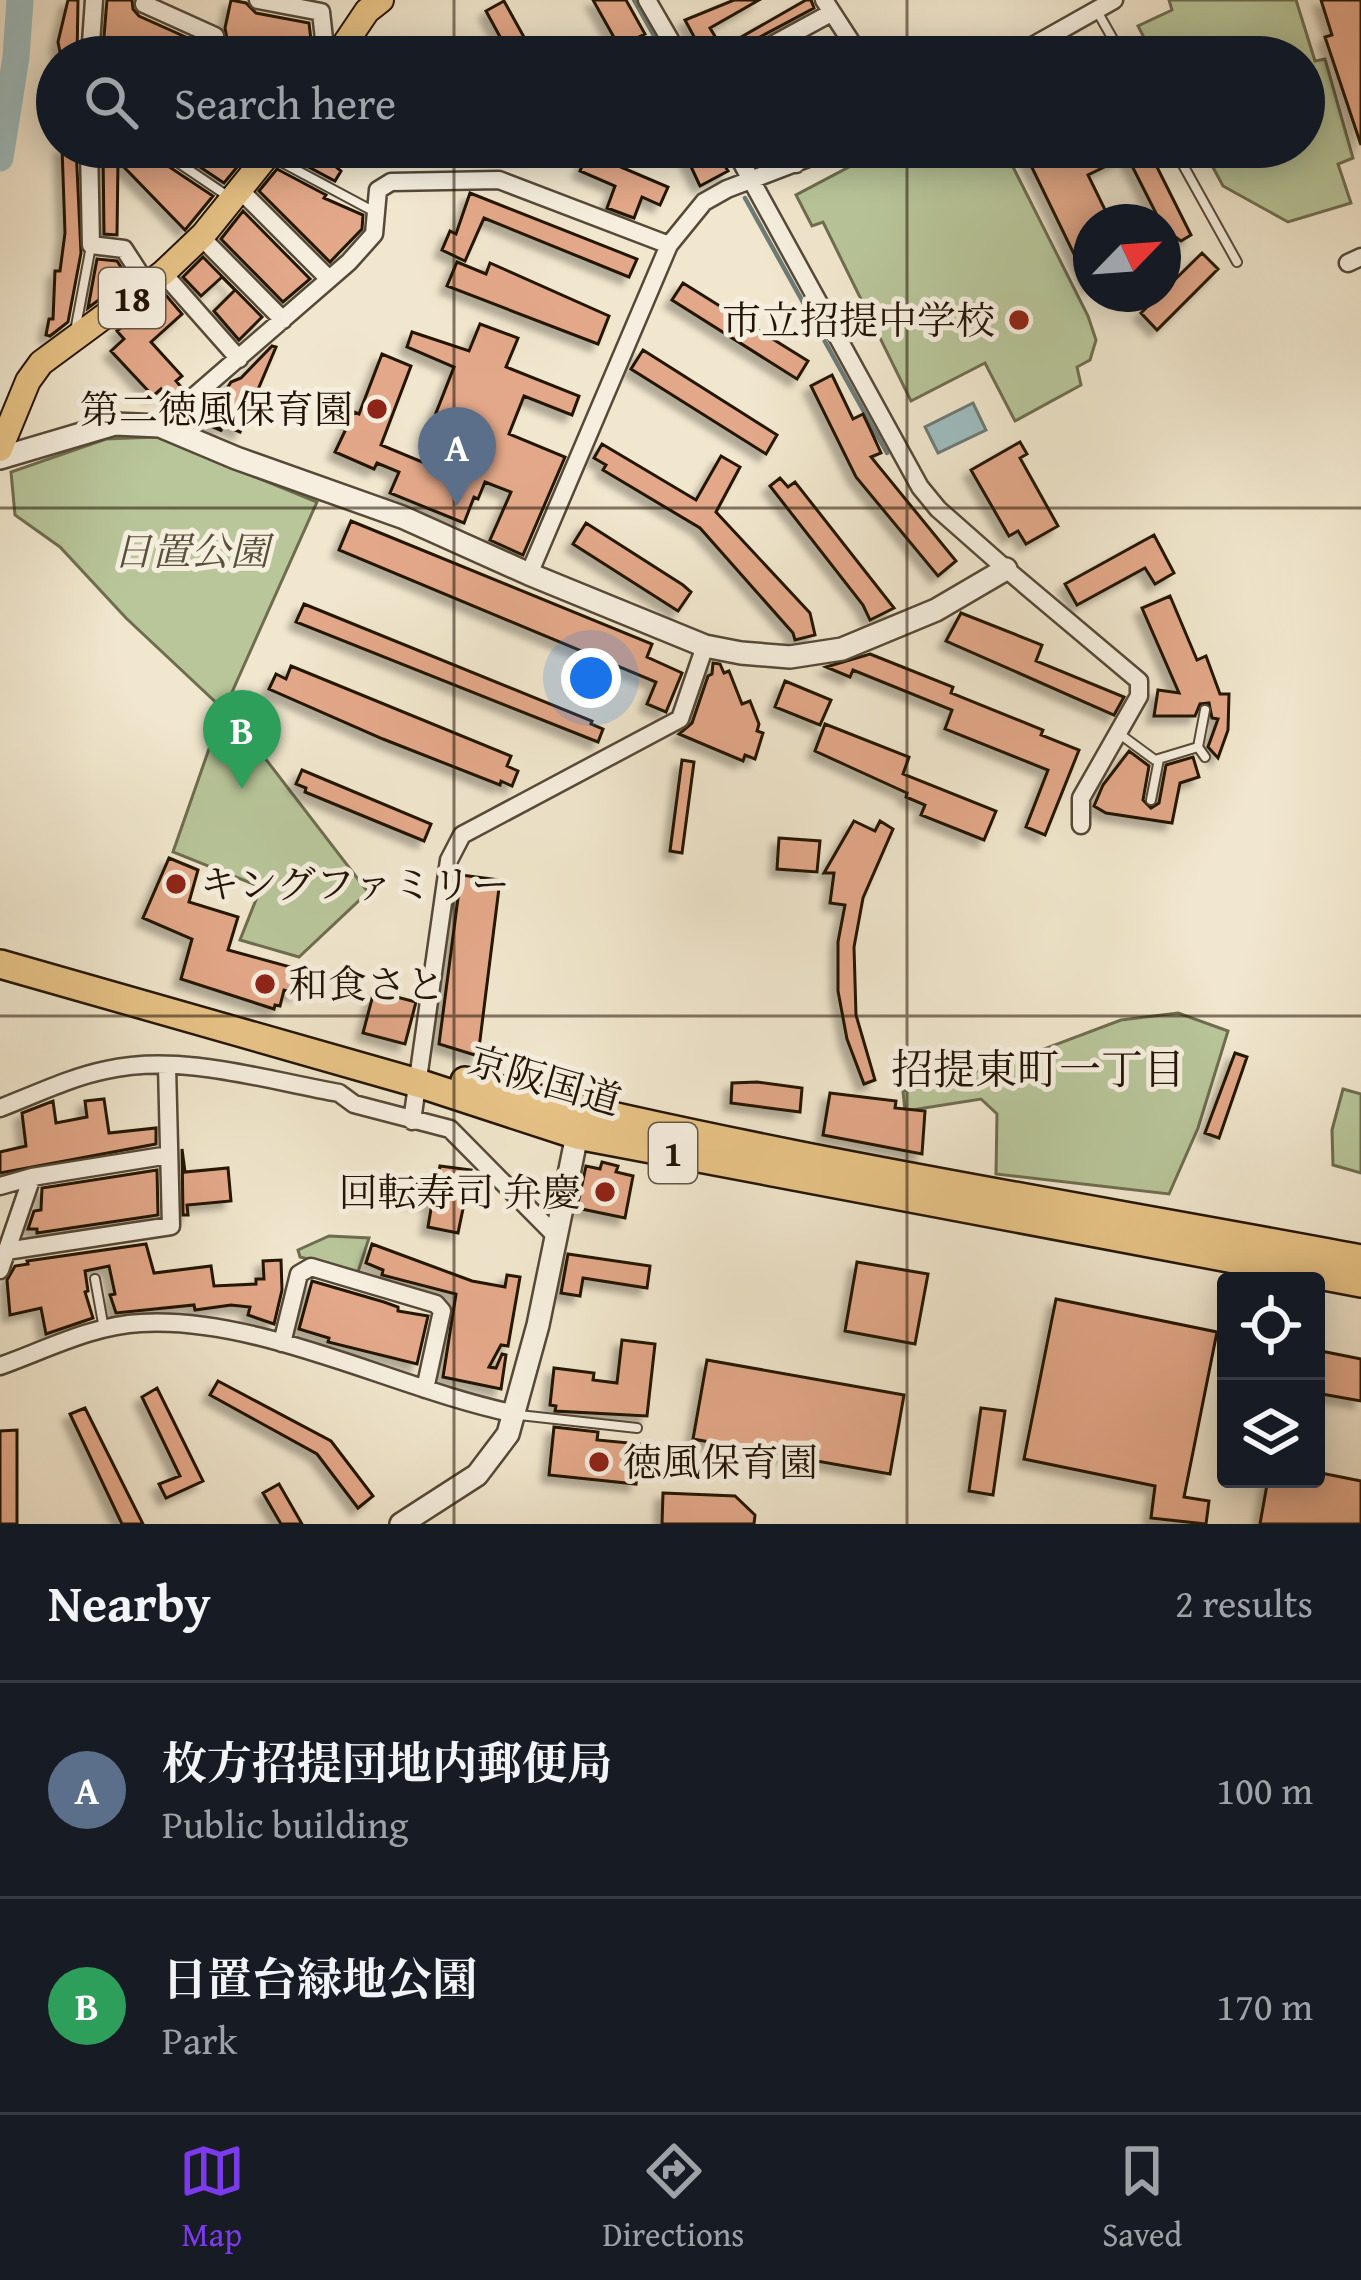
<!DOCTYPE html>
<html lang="en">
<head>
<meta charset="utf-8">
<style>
  :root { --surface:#171b24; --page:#20242c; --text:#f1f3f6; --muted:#9ea1a6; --line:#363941; --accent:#7c3aed }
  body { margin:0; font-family:"Gentium Book Plus","Noto Serif JP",serif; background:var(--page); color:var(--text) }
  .controls { position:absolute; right:36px; bottom:36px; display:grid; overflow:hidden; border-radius:12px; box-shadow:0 6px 30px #0003 }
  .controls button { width:108px; height:108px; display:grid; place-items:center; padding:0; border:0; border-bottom:3px solid var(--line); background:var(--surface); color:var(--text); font:60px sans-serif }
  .compass { position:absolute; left:1073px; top:204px; width:108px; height:108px; border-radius:50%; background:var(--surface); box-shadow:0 6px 30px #0003; rotate:65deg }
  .you { position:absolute; left:591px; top:678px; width:42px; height:42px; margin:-30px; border:9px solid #fff; border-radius:50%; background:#1a73e8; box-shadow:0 0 0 18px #1a73e833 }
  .badge { display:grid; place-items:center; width:78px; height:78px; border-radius:50%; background:var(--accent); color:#fff; font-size:39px; font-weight:700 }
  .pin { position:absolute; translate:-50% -99px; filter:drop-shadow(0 3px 6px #0008) }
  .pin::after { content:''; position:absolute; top:63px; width:42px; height:36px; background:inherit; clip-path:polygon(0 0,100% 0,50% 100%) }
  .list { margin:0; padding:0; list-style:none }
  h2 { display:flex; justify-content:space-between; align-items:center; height:156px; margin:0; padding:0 48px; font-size:51px }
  h2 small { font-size:39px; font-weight:400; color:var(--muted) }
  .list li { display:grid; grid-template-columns:78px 1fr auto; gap:36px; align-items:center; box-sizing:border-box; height:216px; padding:0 48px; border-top:3px solid var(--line) }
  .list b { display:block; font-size:45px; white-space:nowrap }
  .list p { margin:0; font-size:39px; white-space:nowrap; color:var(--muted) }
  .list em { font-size:39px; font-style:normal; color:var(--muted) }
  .icon { flex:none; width:66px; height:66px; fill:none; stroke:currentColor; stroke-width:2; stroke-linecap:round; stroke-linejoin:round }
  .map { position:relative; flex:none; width:1361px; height:1524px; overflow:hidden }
  .search { position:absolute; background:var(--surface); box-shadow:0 6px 30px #0003; left:36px; right:36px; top:36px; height:132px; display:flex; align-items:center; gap:30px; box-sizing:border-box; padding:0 42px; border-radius:66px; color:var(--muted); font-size:45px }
  .sheet { height:588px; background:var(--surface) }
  nav { display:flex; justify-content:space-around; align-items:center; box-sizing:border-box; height:168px; border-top:3px solid var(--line); background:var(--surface); font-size:33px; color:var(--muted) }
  nav a { display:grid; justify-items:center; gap:6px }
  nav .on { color:var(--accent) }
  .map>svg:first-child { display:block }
  .green { fill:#b8c69a; stroke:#6e6d50; stroke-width:3 }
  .water { fill:#9ebec1; stroke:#6d7a76; stroke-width:3 }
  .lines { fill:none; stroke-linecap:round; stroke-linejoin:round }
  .stream { stroke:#6d7a76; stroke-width:4.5 }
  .river { stroke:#9ebec1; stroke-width:27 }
  .building { fill:#e3a889; stroke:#231406; stroke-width:3; filter:url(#shadow) }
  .service-casing { stroke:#564938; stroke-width:12 }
  .minor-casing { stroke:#564938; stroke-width:21 }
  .tertiary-casing { stroke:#564938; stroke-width:26 }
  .primary-casing { stroke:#231406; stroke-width:28 }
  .trunk-casing { stroke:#231406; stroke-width:32 }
  .service { stroke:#f6efdf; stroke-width:8 }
  .minor { stroke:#f6efdf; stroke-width:16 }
  .tertiary { stroke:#f6efdf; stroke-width:21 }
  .primary { stroke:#e8c487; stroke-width:24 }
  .trunk { stroke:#e8c487; stroke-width:27 }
  .grid { fill:none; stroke:#231406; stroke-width:3; stroke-opacity:0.55 }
  .poi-dot { fill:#8f2418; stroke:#f6efdf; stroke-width:4.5 }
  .labels { text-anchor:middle; stroke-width:10; stroke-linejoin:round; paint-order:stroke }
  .shield { fill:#f6efdf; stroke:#625647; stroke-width:3 }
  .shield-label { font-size:36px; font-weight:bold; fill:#231406 }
  .poi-label { font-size:39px; fill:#231406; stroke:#f6efdf; text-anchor:end }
  .park-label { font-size:39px; font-style:italic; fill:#57523a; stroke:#f6efdf }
  .street-label { font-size:39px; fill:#231406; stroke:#f6efdf }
  .neighbourhood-label { font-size:42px; fill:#231406; stroke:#f6efdf }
</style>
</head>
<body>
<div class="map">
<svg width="1361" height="1524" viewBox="0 0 1361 1524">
  <defs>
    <filter id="shadow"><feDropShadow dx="-7" dy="7" stdDeviation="3" flood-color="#0004"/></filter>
  </defs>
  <rect width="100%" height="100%" fill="#f1e7ce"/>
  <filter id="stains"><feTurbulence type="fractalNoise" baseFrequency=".00167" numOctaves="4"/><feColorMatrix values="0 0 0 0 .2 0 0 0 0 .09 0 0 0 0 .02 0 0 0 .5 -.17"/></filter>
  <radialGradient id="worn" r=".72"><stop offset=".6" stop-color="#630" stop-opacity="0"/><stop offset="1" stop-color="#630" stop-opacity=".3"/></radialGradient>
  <path class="green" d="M1169,0H1296L1315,61L1325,59L1353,158L1338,164L1351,203L1288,222L1223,186L1202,147H1304V57H1154L1138,26L1172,10Z
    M887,147H1003L1088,316L1096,340L1090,360L1077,367L1081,385L1015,421L985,363L911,401L823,222L812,226L796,195Z
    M157,437L317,502L224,710L126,618L60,547L15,515L11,472L106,439Z
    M217,726L241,727L368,892L299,957L240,940L261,887L173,852Z
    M1178,1013L1228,1031L1198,1128L1169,1194L996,1174L997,1114L981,1099L905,1111L903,1091L1012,1061L1121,1020Z
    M1343,1089L1361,1094V1173L1333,1165L1332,1130Z
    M329,1236L369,1238L358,1272L300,1257L298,1250Z"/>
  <path class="water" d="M973,403L986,430L938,453L925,427Z"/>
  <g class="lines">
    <path class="stream" d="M634,0L666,57
      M745,198L887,453"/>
    <path class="river" d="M0,158L16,57L20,0"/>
  </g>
  <path class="building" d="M68,0H78L77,57H61L58,42Z
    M107,0H132L133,9L139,16L199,43L193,57H142L129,48L103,49Z
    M231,0L246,3L256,13L309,23L313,57L267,52L266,57H221L227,39L225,28Z
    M593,0H626L645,34L637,38L647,57H625Z
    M734,0H759L710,28L722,48V57H705L685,20Z
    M806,0H811L814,8L745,45L736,40Z
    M1321,0H1361V145L1325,37L1332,35Z
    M504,1L535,57H511L486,11Z
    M62,147H76L81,253L68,322L50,336L46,335L49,319H53L55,271H60L65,233Z
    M147,147L150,154L213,196L185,230L118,161L117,235L104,234L103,150Z
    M170,147H219L224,157L238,166L224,183Z
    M290,147H312L341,171L335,181L288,156Z
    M703,147L712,162L719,157L728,171L700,186L686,156Z
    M1022,147H1147L1191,235L1181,241L1174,236L1169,239L1127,156L1088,175L1111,222H1091V289Z
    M588,153L668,187L660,205L642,197L634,218L607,208L615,186L580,171Z
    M277,169L326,195L324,198L363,215L362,229L330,262L259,191Z
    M470,193L637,259L629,277L484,218L465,261L442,250L450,231L456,234Z
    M243,211L310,279L283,302L221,239Z
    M1202,253L1218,269L1157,330L1141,313Z
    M203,257L262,317L239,340L214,311L235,290L222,277L201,296L183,277Z
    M97,259L117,261L128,278L88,308Z
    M457,262L486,274L490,263L609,316L598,344L447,286Z
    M683,283L808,361L797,379L672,300Z
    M164,293L182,314L151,342L182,376L176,381L182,388L169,399L161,389L153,396L111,351L124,339L117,331Z
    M480,324L518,338L506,367L579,396L572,415L524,396L509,434L565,457L523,555L490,540L511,492L485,482L478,499L474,497L464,523L390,493L399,472L377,463L374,469L335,452L354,412L359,414L382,354L411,366L381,445L451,474L461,449L474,454L483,432L436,413L454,367L407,347L412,332L469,351Z
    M272,346L276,347L240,432L212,420L222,431L190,417L213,397L220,400L231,382L241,378Z
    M643,350L777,435L766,454L631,369Z
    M832,375L853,419L863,414L872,433L881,453L871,457L956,561L938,576L856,477L811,386Z
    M1020,442L1027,454L1020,458L1058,526L1026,544L1018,531L1009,536L971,470Z
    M602,444L696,500L721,456L740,467L716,512L810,613L815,635L795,640L793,633L700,528L603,470L606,465L594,458Z
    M780,478L788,487L795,482L894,608L870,620L863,605L770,486Z
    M351,521L652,644L647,657L682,673L666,712L647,704L656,682L339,550Z
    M586,523L683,585L691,592L678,611L573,544Z
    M1154,535L1174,573L1155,584L1145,568L1077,605L1065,584Z
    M1170,596L1197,660L1206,656L1220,694H1229L1228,730L1218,758L1208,747L1218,719L1212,718L1209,703L1200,704L1195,716H1154L1158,690L1179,693L1142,608Z
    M304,604L592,721L591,724L603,729L598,742L296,622Z
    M961,613L1042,645L1036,661L1124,697L1114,715L946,641Z
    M870,654L953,687L951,693L1043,730L1041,735L1079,750L1045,835L1026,827L1048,770L945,729L952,710L853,670L850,677L826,667Z
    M713,663L720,664L724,673L729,671L742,704L750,701L759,724L757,731L763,733L755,759L745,755L743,761L679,734L692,723L708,676L712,674Z
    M291,666L511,756L507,766L518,771L512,786L501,781L500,785L383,739L269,689L276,674L286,679Z
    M785,681L831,700L820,725L775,707Z
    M825,724L909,757L903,774L996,811L984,840L921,815L925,805L906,797L907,793L815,751Z
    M1129,751L1149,766L1143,800L1151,808L1159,803L1166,765L1193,757L1199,777L1180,783L1172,823L1106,813L1094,806L1103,785Z
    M682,760L694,762L682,853L670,851Z
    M302,770L431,824L424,841L305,792L306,788L296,784Z
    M854,821L875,831L880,821L893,829L863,898L854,947L856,1015L875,1080L864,1084L847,1039L838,991V942L845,905L830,903L834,873H824Z
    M779,838L820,841L817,872L777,869Z
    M169,858L198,870L189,902L238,917L228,950L305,971L298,994L284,990L280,1006L275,1005L274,1009L181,979L192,939L143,918Z
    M461,875L500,880L478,1056L439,1044Z
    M374,991L416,1002L405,1044L363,1033Z
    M1235,1053L1247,1057L1219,1138L1205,1133Z
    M757,1082L802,1088L800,1112L731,1103L732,1083Z
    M830,1093L896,1101L895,1108L925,1111L922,1154L823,1135Z
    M104,1099L109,1133L156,1128V1144L0,1173V1152L26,1146L22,1113L53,1101L56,1123L87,1117L85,1101Z
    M182,1149L185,1172L228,1168L231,1201L187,1205L188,1215H183Z
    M602,1162L618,1166L616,1172L633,1176L625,1218L577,1208L586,1166L600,1169Z
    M440,1166L471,1170L458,1233L428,1227L432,1203L408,1199L411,1182L436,1187Z
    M157,1170L158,1215L37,1233V1229H28L34,1211L41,1210L42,1188Z
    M146,1244L154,1273L211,1266L214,1286L256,1284V1279H264L263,1261L281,1260L282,1290L274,1324L248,1315L250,1307L231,1305L195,1310L194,1305L116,1313L110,1295L115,1294L109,1266L85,1271L88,1291L85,1292L93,1318L46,1334L41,1308L10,1315L7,1280L15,1266L28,1264L27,1261Z
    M372,1244L472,1281L505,1287L507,1275L520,1277L508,1346L501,1345L489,1367L496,1368L502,1354L506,1355L501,1389L443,1377L456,1294L382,1275L383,1270L366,1263Z
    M568,1254L650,1266L647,1288L583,1278L580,1296L561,1293Z
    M857,1262L928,1274L915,1344L845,1331Z
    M312,1281L384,1302L398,1307V1311L428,1316L417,1364L328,1342L329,1338L299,1329Z
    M1056,1299L1217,1332L1184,1497L1209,1501L1206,1524L1151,1518L1155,1486L1024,1459Z
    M622,1340L655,1344L647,1416L555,1411L556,1406L550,1405L554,1368L594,1373L593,1380L617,1383Z
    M1316,1350L1361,1359V1401L1316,1393Z
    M707,1360L904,1395L890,1474L693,1439Z
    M218,1381L331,1441L373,1496L358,1508L317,1454L210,1395Z
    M157,1388L203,1481L166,1498L159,1484L180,1476L142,1397Z
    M85,1408L143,1524H122L70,1414Z
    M981,1408L1005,1411L993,1495L969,1491Z
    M554,1427L598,1432L597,1440L640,1444L636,1484L549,1475Z
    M17,1430V1524H0V1431Z
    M1316,1472L1361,1481V1524H1260L1268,1479H1316Z
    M279,1484L302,1524H281L263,1493Z
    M663,1493L735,1496L755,1515L754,1524H662Z"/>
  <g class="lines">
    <defs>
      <path id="service" d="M1097,11L1123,57
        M357,35L361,57
        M155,147L229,197
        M320,147L340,160
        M1173,147L1237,262
        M270,156L373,211
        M76,326L91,246
        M1121,735L1155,760L1198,747
        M1205,757L1198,747L1205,710
        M1151,800L1159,759
        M95,1279L104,1329
        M519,1415L637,1428"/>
      <path id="minor" d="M147,0L144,4L215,36L207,57
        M258,0L321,12L326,57
        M647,0L680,57
        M824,0L861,57
        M734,52L737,57
        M90,57L94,0
        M750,57L831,13
        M1013,57L1114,0
        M89,147L91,245L124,249L148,286
        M232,147L261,165
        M733,147L920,487L938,509L1006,569L1139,681V696L1081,798V825
        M786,147L796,164
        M240,190L329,279
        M201,237L283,320
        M1348,263L1361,257
        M163,273L239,359
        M160,426L349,262L374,234L378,190L391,182L499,180L669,245
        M529,574L669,245L704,202L727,189L837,147
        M0,1108C34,1095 71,1077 106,1070C182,1053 265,1080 339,1093L354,1104L450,1129L558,1238
        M412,1121L449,860L462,835L680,719L705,646
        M0,1186L32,1177L169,1155
        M6,1251L171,1226L167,1066
        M0,1270L32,1177
        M282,1343L299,1274L311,1267L436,1304L442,1311L425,1389
        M0,1366C45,1350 93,1325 141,1323C261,1316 398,1390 516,1414"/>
      <path id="tertiary" d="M0,458L115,424L160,426L236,458L402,517L529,574L705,646L741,653L790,657L842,649L936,610L1006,569
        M401,1524L477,1475L508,1434L538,1325L577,1135"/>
      <path id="primary" d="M336,57L367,11L381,0
        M0,449L28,381L41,363L163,273L203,235L274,147"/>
      <path id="trunk" d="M0,964L421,1084L577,1135L1361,1283
        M465,1081C760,1156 1062,1203 1361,1259"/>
    </defs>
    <use href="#service" class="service-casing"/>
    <use href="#minor" class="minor-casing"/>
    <use href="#tertiary" class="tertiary-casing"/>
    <use href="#primary" class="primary-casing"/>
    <use href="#trunk" class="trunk-casing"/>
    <use href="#service" class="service"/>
    <use href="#minor" class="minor"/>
    <use href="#tertiary" class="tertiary"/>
    <use href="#primary" class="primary"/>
    <use href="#trunk" class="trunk"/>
  </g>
  <path class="grid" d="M454,0V57M907,0V57M454,147V1524M907,147V1524M0,508H1361M0,1016H1361"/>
  <g class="poi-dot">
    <circle cx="1019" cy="320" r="12"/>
    <circle cx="377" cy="409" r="12"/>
    <circle cx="176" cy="884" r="12"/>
    <circle cx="265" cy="984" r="12"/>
    <circle cx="605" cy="1192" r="12"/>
    <circle cx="599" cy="1462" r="12"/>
  </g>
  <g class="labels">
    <g class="shield">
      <rect x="99" y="268" width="66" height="60" rx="9"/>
      <rect x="649" y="1123" width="48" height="60" rx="9"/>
    </g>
    <g class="shield-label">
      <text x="132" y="311">18</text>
      <text x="673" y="1166">1</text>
    </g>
    <g class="poi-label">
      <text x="995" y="334">市立招提中学校</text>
      <text x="353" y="423">第二徳風保育園</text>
      <text x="200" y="898" text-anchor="start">キングファミリー</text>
      <text x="289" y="998" text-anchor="start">和食さと</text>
      <text x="581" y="1206">回転寿司 弁慶</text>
      <text x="623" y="1476" text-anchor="start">徳風保育園</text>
    </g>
    <g class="park-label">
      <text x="191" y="565">日置公園</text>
    </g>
    <g class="street-label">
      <text transform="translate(545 1080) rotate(16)" y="14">京阪国道</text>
    </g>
    <g class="neighbourhood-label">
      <text x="1038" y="1084">招提東町一丁目</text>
    </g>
  </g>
  <rect width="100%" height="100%" filter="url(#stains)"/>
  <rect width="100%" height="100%" fill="url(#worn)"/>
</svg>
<div class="controls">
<button><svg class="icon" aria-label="locate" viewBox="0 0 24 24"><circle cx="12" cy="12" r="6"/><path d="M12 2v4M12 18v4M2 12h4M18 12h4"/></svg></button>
<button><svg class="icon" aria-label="layers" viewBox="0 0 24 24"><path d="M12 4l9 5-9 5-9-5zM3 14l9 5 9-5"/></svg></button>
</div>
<svg class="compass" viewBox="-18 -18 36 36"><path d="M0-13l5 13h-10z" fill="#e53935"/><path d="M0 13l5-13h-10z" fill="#9ea1a6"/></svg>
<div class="you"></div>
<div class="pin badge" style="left:457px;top:506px;background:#5c6f8a">A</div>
<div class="pin badge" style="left:242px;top:789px;background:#2e9e5b">B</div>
<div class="search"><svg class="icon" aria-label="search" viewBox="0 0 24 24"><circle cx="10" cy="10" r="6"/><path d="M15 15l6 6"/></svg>Search here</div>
</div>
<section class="sheet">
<h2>Nearby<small>2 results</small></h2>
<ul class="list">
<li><span class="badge" style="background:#5c6f8a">A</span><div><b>枚方招提団地内郵便局</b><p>Public building</p></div><em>100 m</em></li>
<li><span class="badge" style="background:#2e9e5b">B</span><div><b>日置台緑地公園</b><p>Park</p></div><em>170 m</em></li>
</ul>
</section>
<nav>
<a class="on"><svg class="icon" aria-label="map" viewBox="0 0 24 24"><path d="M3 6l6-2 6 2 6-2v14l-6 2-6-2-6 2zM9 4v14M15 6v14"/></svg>Map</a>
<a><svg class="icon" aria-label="directions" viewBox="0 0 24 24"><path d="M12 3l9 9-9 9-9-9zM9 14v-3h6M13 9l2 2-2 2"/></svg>Directions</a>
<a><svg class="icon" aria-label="saved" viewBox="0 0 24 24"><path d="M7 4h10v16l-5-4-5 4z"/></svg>Saved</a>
</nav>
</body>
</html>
